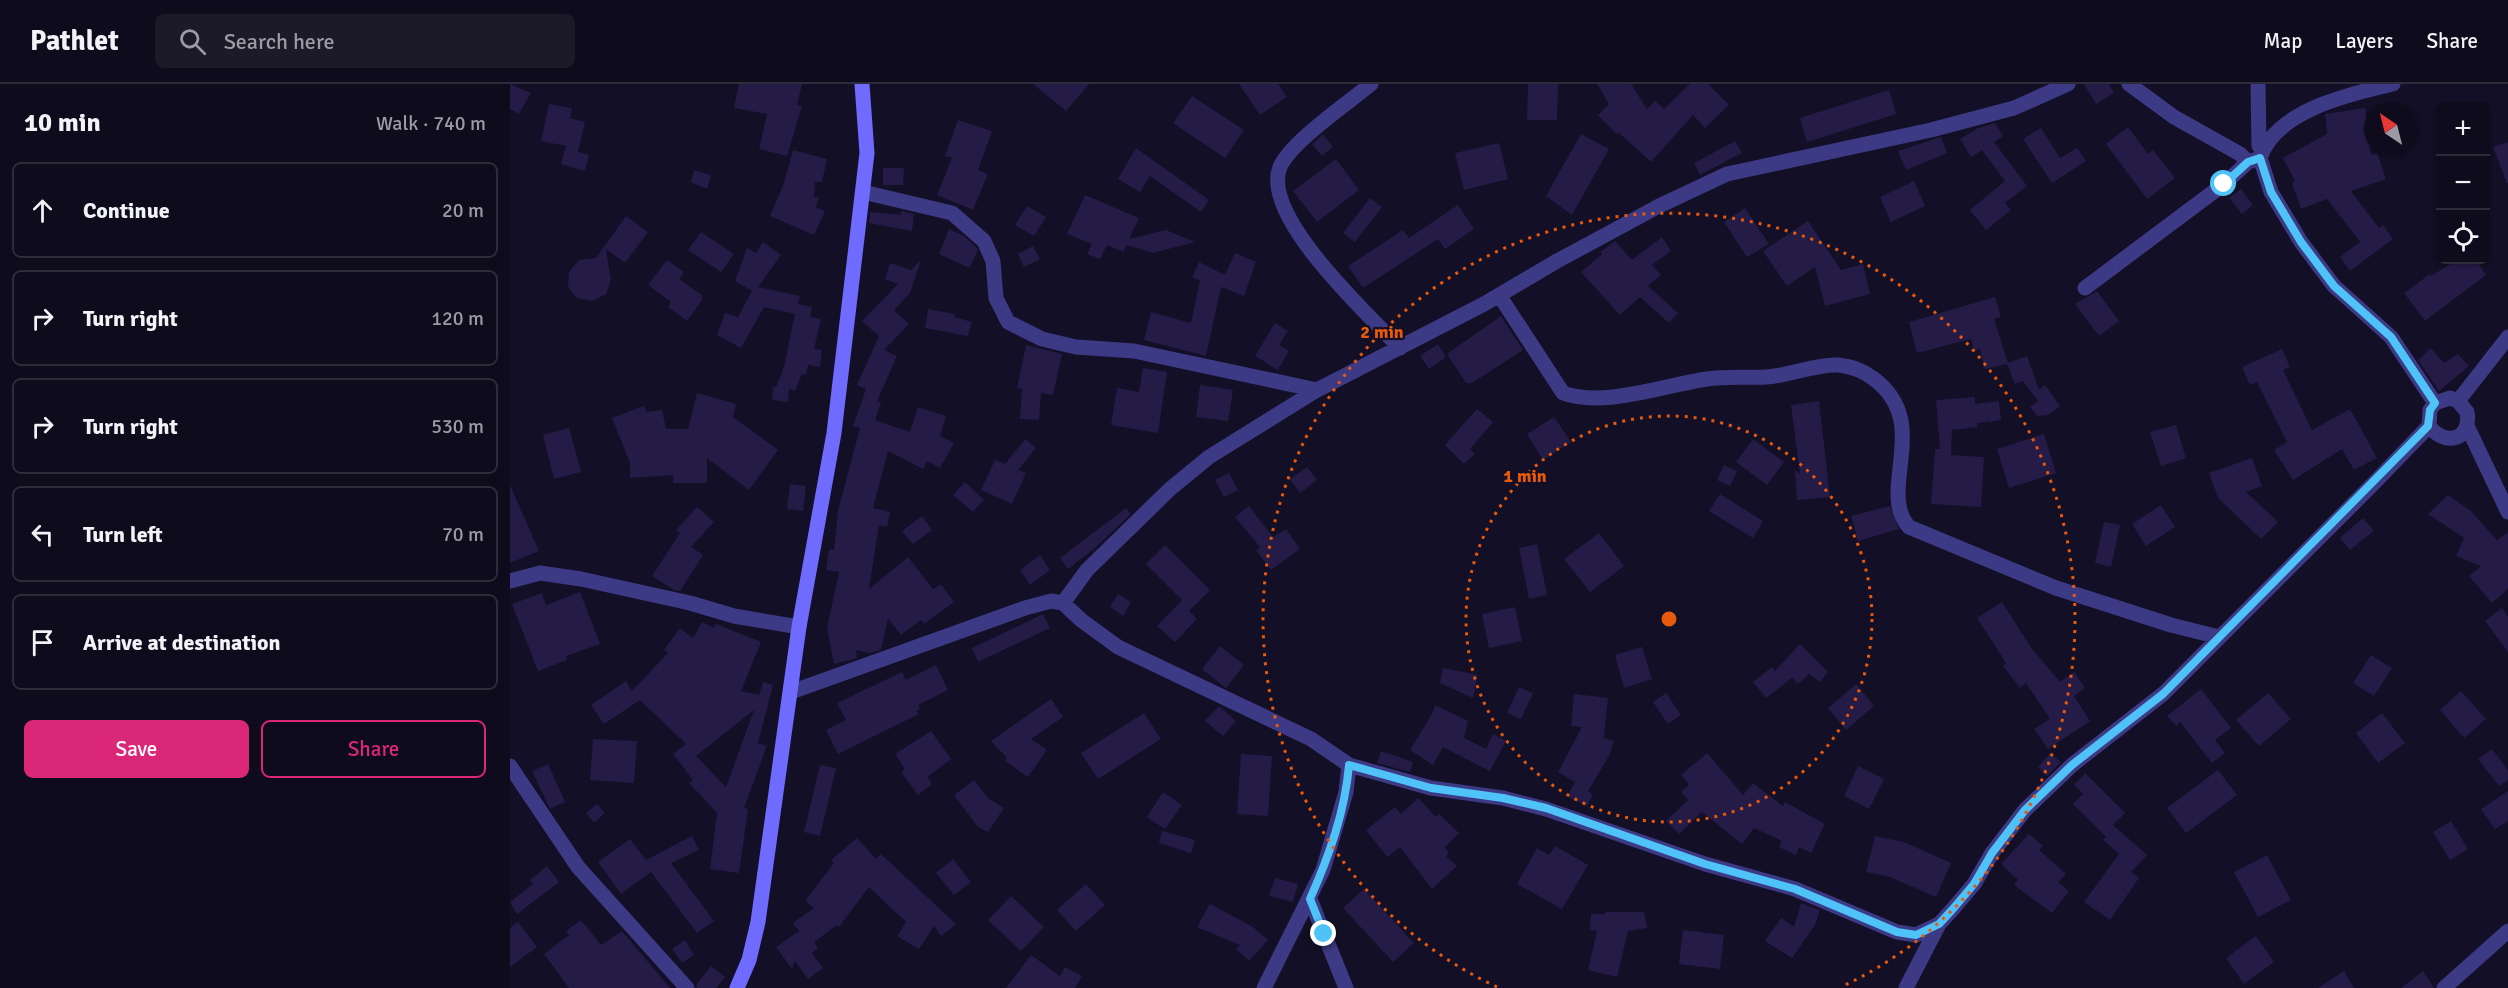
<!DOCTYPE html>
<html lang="en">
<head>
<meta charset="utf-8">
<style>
  :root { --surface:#0e0b1c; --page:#1c1929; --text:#f1f3f6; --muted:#9b9ba3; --line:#2e2b3b; --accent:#db2777 }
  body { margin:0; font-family:Signika,sans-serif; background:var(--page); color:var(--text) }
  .controls { position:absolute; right:18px; top:18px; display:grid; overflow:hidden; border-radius:9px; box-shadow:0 2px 4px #0004 }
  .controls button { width:54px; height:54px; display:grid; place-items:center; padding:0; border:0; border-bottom:2px solid var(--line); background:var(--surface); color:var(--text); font:30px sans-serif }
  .compass { position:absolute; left:1854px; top:18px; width:54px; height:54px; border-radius:50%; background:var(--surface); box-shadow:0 2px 4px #0004; rotate:325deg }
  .stop { position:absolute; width:18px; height:18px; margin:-14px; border:4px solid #4fc3f7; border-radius:50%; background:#fff }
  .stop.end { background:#4fc3f7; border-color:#fff; box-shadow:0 2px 6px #0008 }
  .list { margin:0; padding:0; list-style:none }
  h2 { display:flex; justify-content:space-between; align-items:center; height:78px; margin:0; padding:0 24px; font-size:26px }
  h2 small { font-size:20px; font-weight:400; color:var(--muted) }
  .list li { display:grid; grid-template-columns:39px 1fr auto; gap:18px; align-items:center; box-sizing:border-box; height:96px; margin:0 12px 12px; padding:0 12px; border:2px solid var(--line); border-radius:9px }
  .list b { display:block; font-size:22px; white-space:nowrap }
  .list em { font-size:20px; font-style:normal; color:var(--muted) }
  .actions { display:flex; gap:12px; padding:18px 24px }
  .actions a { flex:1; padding:14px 0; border:2px solid var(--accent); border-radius:9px; text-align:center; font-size:21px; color:var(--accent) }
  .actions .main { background:var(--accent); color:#fff }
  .icon { flex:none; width:33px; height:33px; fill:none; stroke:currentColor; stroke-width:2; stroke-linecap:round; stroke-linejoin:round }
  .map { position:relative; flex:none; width:1998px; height:904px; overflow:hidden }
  header { display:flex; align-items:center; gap:36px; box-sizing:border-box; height:84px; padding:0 30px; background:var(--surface); border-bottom:2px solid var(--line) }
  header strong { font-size:28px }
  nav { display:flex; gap:33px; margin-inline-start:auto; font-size:21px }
  .search { width:420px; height:54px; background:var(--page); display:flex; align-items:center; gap:15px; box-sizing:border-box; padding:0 21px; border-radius:9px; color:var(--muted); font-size:22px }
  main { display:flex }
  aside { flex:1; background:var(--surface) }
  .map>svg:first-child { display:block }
  .building { fill:#241b47; fill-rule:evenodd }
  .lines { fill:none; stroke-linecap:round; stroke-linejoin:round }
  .street { stroke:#3d3a85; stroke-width:15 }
  .secondary { stroke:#6f6bff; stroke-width:15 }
  .route { stroke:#4fc3f7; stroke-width:8 }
  .ring { fill:none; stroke:#e8590c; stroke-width:3; stroke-dasharray:3 6 }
  .centre { fill:#e8590c; stroke:#130f26; stroke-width:3 }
  .ring-label { font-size:18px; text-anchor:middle; font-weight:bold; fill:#e8590c; stroke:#130f26; stroke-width:4.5; stroke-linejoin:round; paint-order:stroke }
</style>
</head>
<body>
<header>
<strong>Pathlet</strong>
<div class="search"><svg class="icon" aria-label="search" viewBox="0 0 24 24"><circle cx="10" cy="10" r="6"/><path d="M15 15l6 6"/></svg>Search here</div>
<nav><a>Map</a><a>Layers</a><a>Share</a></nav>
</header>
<main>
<aside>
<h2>10 min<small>Walk · 740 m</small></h2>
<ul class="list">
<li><svg class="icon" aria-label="ahead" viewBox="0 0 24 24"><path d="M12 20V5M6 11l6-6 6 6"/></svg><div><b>Continue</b></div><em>20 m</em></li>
<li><svg class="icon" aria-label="right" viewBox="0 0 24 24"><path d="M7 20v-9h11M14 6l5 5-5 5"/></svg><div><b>Turn right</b></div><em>120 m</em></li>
<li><svg class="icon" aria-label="right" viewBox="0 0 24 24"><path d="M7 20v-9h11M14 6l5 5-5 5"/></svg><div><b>Turn right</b></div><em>530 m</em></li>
<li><svg class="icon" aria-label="left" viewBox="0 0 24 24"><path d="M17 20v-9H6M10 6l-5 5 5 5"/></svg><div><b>Turn left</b></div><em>70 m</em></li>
<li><svg class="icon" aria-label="arrive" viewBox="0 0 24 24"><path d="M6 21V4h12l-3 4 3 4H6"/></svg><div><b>Arrive at destination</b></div></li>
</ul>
<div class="actions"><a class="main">Save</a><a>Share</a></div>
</aside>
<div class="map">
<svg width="1998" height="904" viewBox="0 0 1998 904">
  <rect width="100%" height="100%" fill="#130f26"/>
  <path class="building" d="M0,0L21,9L9,30L0,25Z
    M229,0H292L287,21L292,22L277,72L249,65L257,30L224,24Z
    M523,0H579L556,27Z
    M729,0H768L777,13L750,31Z
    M1018,0H1048L1047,36H1017Z
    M1087,0H1121L1137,25L1145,17L1154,25L1180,0H1198L1219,21L1195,44L1183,31L1141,78L1108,48L1107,51L1088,31L1099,20Z
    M1574,0H1599L1604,9L1586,20Z
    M1379,6L1386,30L1297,58L1290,34Z
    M682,12L734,46L715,74L663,39Z
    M39,20L62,24L60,34L75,38L68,68L79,71L75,87L51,80L56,62L31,57Z
    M1855,24L1861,71L1867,69L1876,95L1841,107L1869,144L1873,141L1883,155L1840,187L1830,173L1850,158L1817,115L1791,125L1782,99L1785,97L1773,74L1817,50L1815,30Z
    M448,36L482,47L468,86L478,90L463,126L427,111L442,74L435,72Z
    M1485,39L1493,52L1484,58L1517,102L1495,119L1501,126L1476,146L1460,126L1495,97L1472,66L1461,73L1450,55L1468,44Z
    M1618,43L1638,70L1643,66L1665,94L1637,115L1596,60Z
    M1531,44L1550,74L1567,64L1576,77L1542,99L1513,55Z
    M813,50L823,63L812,72L802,60Z
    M1071,50L1099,65L1062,131L1036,112Z
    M1431,53L1437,69L1396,86L1388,67Z
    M1225,57L1232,69L1190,91L1184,79Z
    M1998,58V99H1997L1983,63Z
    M989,59L998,95L954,106L945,69Z
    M626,64L699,116L691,128L640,92L630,108L608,95Z
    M283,66L317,75L312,98H305L304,113H309L306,123L315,127L304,151L260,132L274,99Z
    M826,75L849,106L807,138L783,107Z
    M373,84H394L393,101H373Z
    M184,86L201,91L197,105L181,98Z
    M1404,97L1415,122L1381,138L1370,113Z
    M1731,105L1743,121L1732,130L1719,114Z
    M575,111L629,134L619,155L656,146L685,158L643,169L617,161L613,168L597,161L590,175L577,170L582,160L557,150Z
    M860,114L872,123L845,158L833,149Z
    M948,121L964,145L935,165L928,155L853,204L838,182L893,146L899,154Z
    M517,122L536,133L524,152L505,141Z
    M1235,124L1259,160L1237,173L1214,138Z
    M391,127L404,130L402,147L359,139L360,128L391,131Z
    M116,132L138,148L115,179L96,165L101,196L96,210L82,217L67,214L58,203L59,188L69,176L86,174Z
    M1298,137L1331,186L1353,180L1360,210L1315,222L1305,183L1277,202L1253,167Z
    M439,145L454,152L466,163L468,166L459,184L429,170Z
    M191,148L224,170L211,188L178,166Z
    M1152,153L1161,167L1142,181L1151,191L1138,202L1168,229L1159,239L1130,213L1110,231L1071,188L1092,170L1090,168L1105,157L1122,176Z
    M253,158L271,171L248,203L290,212L288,220L302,223L300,233L311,235L304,265L312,266L310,283L298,281L296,291L292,290L285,307L279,304L278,318L262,316L263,303H266L274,283L285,230L254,223L231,264L207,251L215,229L228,233L242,207L225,197L237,164L246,169Z
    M523,162L530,175L514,183L508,170Z
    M725,169L746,178L734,212L711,203L696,272L634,256L641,228L681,239L690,197L682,193L689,178L715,191Z
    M157,176L174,188L169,195L192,211V216L177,237L158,223L161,218L138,201Z
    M411,176L400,209L384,226L399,240L374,266L387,272L367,317L371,319L365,336L400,348L408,323L436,332L430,352L444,359L430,384L417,377L413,385L378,367L363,424L380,428L377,443L369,441L359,505L398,473L423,505L431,500L444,518L414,540L411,536L391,551L378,534L371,566L360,569L346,566L347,574L324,580L317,544L329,488L316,486L319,466H324L328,427L350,344L343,342L356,305L347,301L369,252L352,237L388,200L375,195L380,179L401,186Z
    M1947,176H1966L1976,191L1915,237L1894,209L1920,190L1921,192Z
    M1587,207L1609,237L1589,252L1565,220Z
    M1485,213L1491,233L1484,235L1498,279L1517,272L1529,306L1535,301L1550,322L1538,331L1527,332L1520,323L1528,317L1513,297L1505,300L1497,280L1474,285L1470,265L1464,267L1461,255L1407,269L1399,238Z
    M418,225L445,230L444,233L462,238L458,252L415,244Z
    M991,232L1013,266L962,299H956L937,270Z
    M765,239L778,247L769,261L779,267L768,286L745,272Z
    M928,260L936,273L919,285L910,272Z
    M516,261L552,270L543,311L531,309L529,336L510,335L512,305L507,304Z
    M1921,264L1934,279L1948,270L1959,282L1929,307L1908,276Z
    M1772,265L1780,283L1773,286L1802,346L1840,325L1867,374L1844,386L1832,365L1783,396L1764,366L1777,358L1747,298L1740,301L1732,283Z
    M633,284L657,288L648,349L601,341L607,304L629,308Z
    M690,301L723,306L718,337L686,333Z
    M187,309L226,320L223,333L268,366L239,406L197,374V399H163V391L120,394V379L102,334L134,322L137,328L152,326L156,345H178Z
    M1465,313V320L1489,317L1491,336L1478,338L1477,334V338L1467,339L1468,343L1442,346L1441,371L1474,373L1471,423L1421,420L1425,365H1430L1426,316Z
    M1309,317L1320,413L1287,416L1285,386L1290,390L1281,321Z
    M967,325L983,338L960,365L965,370L954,380L935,361Z
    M1044,333L1061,358L1033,376L1017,350Z
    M1666,341L1676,374L1651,382L1640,348Z
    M59,344L71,388L44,395L33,351Z
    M1534,350L1546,389L1499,404L1487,365Z
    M515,355L526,364L508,386L516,389L502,420L471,406L485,376L495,380Z
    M1243,355L1274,378L1257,401L1226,378Z
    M1742,374L1752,402L1736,408L1768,438L1751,455L1708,414L1699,389Z
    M1214,381L1227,387L1220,402L1207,396Z
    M797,383L807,396L790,409L780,395Z
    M719,389L728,406L714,413L705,396Z
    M455,398L474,416L463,428L443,411Z
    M280,400L296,402L293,427L277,425Z
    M0,401L29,467L0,479Z
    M1210,410L1253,437L1243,454L1199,427Z
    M1938,411L1961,427L1987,456L1998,448V505L1982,519L1959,492L1971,482L1946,472L1954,454L1918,430Z
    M1651,421L1665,443L1636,462L1622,440Z
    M739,422L763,453L776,445L790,465L761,486L746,466L750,463L725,433Z
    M1380,422L1389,445L1348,457L1341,432Z
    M187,423L204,438L181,463L193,471L170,507L164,506L142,492L170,449L166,446Z
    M616,424L621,430L585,464L558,485L550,474Z
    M412,432L422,446L403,460L392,447Z
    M1853,434L1864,447L1840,466L1830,454Z
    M1594,438L1610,441L1601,483L1585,479Z
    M1089,449L1114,482L1080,508L1054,475Z
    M1027,460L1037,511L1019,515L1009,464Z
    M655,461L700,506L679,527L687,535L665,558L647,542L672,516L636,480Z
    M530,471L540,486L520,501L510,486Z
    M70,508L90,560L56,572L57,576L28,587L2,520L32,509L36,521Z
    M608,510L621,518L613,532L600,523Z
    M1492,518L1520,562L1550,598L1564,588L1575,604L1564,612L1580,637L1538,665L1524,645L1540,635L1516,599L1510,604L1493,582L1496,579L1467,534Z
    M1005,523L1012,557L979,564L972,530Z
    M1992,524L1998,533V568L1975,537Z
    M533,530L540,544L468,578L462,564Z
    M192,538L204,544L206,540L251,558L231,607L249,611L253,598L263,601L248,659L257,662L234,724L238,725L229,789L200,785L207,729L179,699L183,696L163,670L176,660L130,616L94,640L81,621L116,597L122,607L158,569L154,566L170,544L183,554ZM244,626L216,703L186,672Z
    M1290,560L1318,588L1310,598L1299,590L1288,600L1282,594L1256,614L1243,598L1262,583L1265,587Z
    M710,562L734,581L716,604L692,585Z
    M1132,563L1142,595L1114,604L1105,571Z
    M1861,571L1882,584L1864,612L1843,599Z
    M426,581L438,606L408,621L410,625L406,627L409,630L328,670L316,646L336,636L327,619L392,588L396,596Z
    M933,584L968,591L963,614L930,599Z
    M1346,600L1364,622L1336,646L1318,624Z
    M1009,603L1023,609L1011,635L997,629Z
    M1691,605L1721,644L1705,656L1715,669L1702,679L1670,638L1667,642L1657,632Z
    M1951,607L1976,635L1954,654L1930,626Z
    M1156,609L1171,631L1158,640L1143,618Z
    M1758,609L1781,635L1749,662L1726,636Z
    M1064,610L1098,614L1094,654L1104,657L1099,672L1078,707L1083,710L1077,722L1057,712L1065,698L1048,688L1072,643L1061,642Z
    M541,615L553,633L521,655L537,666L518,693L495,677L497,674L481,657Z
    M925,621L958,637L954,654L976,665L983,650L996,657L980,687L933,663L923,681L900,666L923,628Z
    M709,622L726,637L713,652L695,637Z
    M634,629L651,655L588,695L571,669Z
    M1872,629L1895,659L1868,679L1846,649Z
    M421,647L441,675L417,693L422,700L408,711L391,688L395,685L385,670Z
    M83,655L127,657L124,699L80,696Z
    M1982,665L1998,686V696L1989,702L1968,675Z
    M871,667L903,678L900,688L867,679Z
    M1197,669L1233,711L1243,699L1273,722L1275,718L1315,740L1301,769L1289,763L1286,771L1269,763L1272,757L1244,744L1232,760L1192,728L1169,750L1156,737L1178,716L1171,708L1179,701L1171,691Z
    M1540,669L1551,678L1537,692L1528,683Z
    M731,670L762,672L758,732L727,730Z
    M38,680L55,718L40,725L22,687Z
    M310,681L326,684L310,752L294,748Z
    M1348,682L1374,695L1359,725L1334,712Z
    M1708,686L1727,711L1676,749L1657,724Z
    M1575,689L1615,729L1603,741L1637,771L1621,788L1629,794L1600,836L1574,818L1609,770L1593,756L1596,753L1563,720L1573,710L1564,701Z
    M464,696L478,714L494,724L478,748L467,742L444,711Z
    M1998,707V737L1985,745L1971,725Z
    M653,708L672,721L655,745L637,733Z
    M908,714L926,733L929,730L949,749L935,763L939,769L936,772L947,782L922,805L890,763L877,773L856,746L885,723L891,730Z
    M87,720L95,729L84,739L76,729Z
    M1941,737L1958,765L1940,776L1923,748Z
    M652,747L685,756L681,769L649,759Z
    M1519,750L1533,762L1529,766L1556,790L1548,798L1559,807L1542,829L1504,801L1508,796L1491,780Z
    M182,752L189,766L161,779L204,837L187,849L141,788L111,810L88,778L120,755L136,776Z
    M1365,752L1394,758L1441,779L1426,813L1380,793L1356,788Z
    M347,754L366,775L371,770L446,840L431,852L424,842L409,865L387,852L396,838L359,803L329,843L327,841L304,858L308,864L302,869L313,884L298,895L285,877L282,885L266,863L289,847L283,839L304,824L295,817L324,779L321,776Z
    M1045,762L1078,781L1052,825L1007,800L1027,764L1039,771Z
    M1757,771L1781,816L1748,833L1724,788Z
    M443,775L461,798L444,811L426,789Z
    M37,782L49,798L7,830L0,818L23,800L20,796Z
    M765,794L788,800L783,818L759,812Z
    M576,800L595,821L566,847L547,826Z
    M854,805L904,859L883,878L833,824Z
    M501,812L534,843L511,867L478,836Z
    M1291,819L1310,826L1305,841L1282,874L1255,857L1271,834L1284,843Z
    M700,820L743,843L758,856L739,877L726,865L730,861L687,843Z
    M1095,828H1134L1137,844L1118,847L1107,893L1078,886L1087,847L1080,846L1081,830H1095Z
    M71,836L91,861L112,847L160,904H59L34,870L59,851L56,847Z
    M8,838L27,863L0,883V844Z
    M1173,846L1214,851L1210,885L1169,880Z
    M1746,852L1764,878L1734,900L1716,874Z
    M175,856L184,871L172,879L162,865Z
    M521,871L550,892L555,883L572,892L565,904H496Z
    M201,882L215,893L206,904H187L186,901Z
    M1834,887L1844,904H1808Z
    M1913,887L1924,904H1891Z"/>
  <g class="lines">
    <path class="street" d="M861,0C838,19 781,58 770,83C750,132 859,231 890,264
      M1619,0L1664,33L1730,70L1738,78L1750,74L1761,108L1791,158L1824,202L1881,253L1925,319
      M1748,0L1749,62L1753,65
      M1750,74C1766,26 1840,10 1883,0
      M353,108L442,129L474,157L483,177L486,214L498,238L532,255L566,263L624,267L807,306
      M1575,204L1714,100L1738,78
      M989,211L1053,309C1093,324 1155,301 1197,295C1216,292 1236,294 1256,293C1279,292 1305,280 1328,281C1345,283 1356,288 1369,299C1420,344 1367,407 1399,443L1546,504L1661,541L1709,553
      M1948,317L1998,253
      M1957,342L1998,428
      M0,497L30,489L71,495L180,519L224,532L289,543
      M553,519L577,486L660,405L699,373L807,306L974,220L1047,177L1149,122L1217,90L1421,46L1504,24L1558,0
      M281,608L515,524L541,517L553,519L571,536L608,563L801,655L839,681L921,704L993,714L1036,725L1195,780L1285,805L1387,848L1406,851L1429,840L1442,826L1464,800L1482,769L1515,726L1562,681L1653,610L1865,398L1919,342L1920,326L1925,319L1940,314L1948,317L1957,328C1962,356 1935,363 1919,342
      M0,682L68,783L177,904
      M800,815L836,904
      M754,904L813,786L836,708L839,681
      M1396,904L1429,840
      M1934,904L1998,847"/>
    <path class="secondary" d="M227,904L239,876L248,838L289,543L324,349L357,69L352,0"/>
  </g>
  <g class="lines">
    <path class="route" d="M814,850L800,815C819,772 835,728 839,681L921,704L993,714L1036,724L1195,780L1285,805L1387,848L1406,851L1429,840L1442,826L1464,800L1482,769L1515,726L1562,681L1653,610L1918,342L1920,326L1925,319L1881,253L1824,202L1791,158L1761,108L1750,74L1738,78L1714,100"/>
  </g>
  <g class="ring">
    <circle cx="1159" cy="535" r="203"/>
    <path d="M987 903A406 406 0 1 1 1331 903"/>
  </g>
  <circle cx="1159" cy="535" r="9" class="centre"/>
  <g class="ring-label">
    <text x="872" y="254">2 min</text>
    <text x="1015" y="398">1 min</text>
  </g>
</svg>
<div class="controls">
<button>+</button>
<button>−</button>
<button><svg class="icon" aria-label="locate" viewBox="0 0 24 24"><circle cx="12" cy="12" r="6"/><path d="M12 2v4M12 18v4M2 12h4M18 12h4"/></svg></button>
</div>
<svg class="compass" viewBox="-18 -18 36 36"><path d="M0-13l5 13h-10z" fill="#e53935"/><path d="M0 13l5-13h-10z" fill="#9b9ba3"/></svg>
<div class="stop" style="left:1714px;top:100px"></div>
<div class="stop end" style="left:814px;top:850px"></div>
</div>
</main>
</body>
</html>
